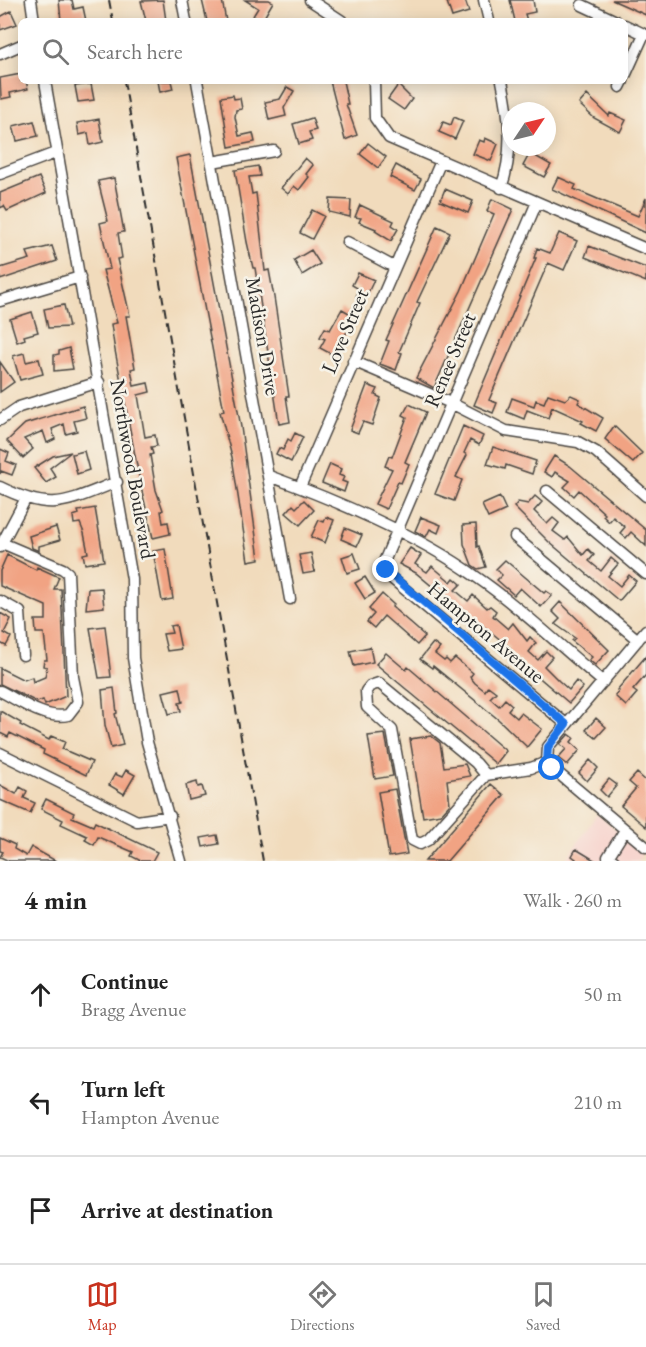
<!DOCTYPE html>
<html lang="en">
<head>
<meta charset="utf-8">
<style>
  :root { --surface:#fff; --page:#f6f6f6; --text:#222; --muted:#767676; --line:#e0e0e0; --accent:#c8321e }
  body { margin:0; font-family:"EB Garamond",serif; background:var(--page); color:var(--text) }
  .compass { position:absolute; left:502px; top:102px; width:54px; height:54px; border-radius:50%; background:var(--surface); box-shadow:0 3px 15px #0003; rotate:55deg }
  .stop { position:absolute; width:18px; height:18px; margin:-14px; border:4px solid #1a73e8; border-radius:50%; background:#fff }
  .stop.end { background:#1a73e8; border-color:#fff; box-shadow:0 2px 6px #0008 }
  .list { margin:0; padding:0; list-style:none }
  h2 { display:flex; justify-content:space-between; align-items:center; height:78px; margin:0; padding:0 24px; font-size:26px }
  h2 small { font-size:20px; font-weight:400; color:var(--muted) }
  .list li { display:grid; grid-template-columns:39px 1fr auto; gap:18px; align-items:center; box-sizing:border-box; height:108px; padding:0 24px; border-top:2px solid var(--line) }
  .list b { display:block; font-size:22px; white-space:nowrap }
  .list p { margin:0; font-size:20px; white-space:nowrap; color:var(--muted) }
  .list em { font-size:20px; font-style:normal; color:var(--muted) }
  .icon { flex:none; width:33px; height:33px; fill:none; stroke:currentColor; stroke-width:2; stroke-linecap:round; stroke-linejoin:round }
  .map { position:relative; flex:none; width:646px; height:861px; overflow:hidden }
  .search { position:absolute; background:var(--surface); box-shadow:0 3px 15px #0003; left:18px; right:18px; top:18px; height:66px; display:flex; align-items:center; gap:15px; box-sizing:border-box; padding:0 21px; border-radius:9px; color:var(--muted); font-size:22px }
  .sheet { height:402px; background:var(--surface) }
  nav { display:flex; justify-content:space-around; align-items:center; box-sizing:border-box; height:84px; border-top:2px solid var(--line); background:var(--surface); font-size:16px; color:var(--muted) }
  nav a { display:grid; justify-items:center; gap:3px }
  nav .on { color:var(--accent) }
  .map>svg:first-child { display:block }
  .built { fill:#f7d0ca }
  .building { fill:#f1a383 }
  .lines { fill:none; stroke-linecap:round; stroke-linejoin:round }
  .minor-casing { stroke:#494541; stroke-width:13 }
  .minor { stroke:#fff; stroke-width:10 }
  .rail { stroke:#2b2b2b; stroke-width:2; stroke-dasharray:9 4.5; stroke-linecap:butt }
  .route { stroke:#1a73e8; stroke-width:8 }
  .labels { text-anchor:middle; stroke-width:5; stroke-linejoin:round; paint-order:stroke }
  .street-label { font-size:21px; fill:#2b2b2b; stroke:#f7f3e8 }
</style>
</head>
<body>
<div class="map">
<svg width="646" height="861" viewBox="0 0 646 861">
  <rect width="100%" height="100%" fill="#f7f3e8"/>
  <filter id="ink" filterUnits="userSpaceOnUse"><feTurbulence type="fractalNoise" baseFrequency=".0167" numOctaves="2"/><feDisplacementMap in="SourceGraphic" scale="12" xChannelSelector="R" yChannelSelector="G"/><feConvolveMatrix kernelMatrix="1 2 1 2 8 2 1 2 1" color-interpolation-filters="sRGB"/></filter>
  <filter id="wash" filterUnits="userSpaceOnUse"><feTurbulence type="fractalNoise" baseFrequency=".008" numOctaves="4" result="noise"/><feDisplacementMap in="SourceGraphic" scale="24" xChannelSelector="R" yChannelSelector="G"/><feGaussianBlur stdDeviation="1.35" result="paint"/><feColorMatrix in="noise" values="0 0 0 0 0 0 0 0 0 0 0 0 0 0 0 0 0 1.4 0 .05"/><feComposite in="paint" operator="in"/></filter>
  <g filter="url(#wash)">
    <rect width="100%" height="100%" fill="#f1dbbc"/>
    <path class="built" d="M597,814L643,851L638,861H565Z"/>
    <g id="blocks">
      <path class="building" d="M59,0H72L74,9L83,7L86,21H61Z
        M163,0L166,21H146L141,1Z
        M202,0H222L226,21H207Z
        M245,0H269L273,2L262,21L253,16L258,8Z
        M454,0H465L469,12L452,17L447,2Z
        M510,0H533L535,12L525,14L527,21H515Z
        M612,0H643L646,2V15Z
        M11,11L17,24L0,30V17Z
        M21,74V81H26L28,89L10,93L11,97L1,99L0,78Z
        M158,81H171L173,89L160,92Z
        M330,81H343L348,104H346L357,135L345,140Z
        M91,84L94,100L78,102L75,86Z
        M398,85L412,99L404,110L388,99Z
        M287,87L294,91L284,108L286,116L269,120L265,102L280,99Z
        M233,95L234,99L240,98L242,109L236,110L235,117L239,136L253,133L255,142L229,147L221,97Z
        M587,95L609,116L610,113L626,120L620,132L594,118L579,104Z
        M454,117L463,121L455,139L439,132L443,122L451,125Z
        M312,118L316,130L309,132L312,140L299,144L293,124Z
        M99,119L103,142L90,145L88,133L79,135L77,123Z
        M34,121L38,136L17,141L13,126Z
        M485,138L498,144L491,161L473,154L479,140L484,142Z
        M368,143L386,157L378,168L360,154Z
        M530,153L551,165L544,177L523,166Z
        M190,155L241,427L259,559L248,561L232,457L220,412L224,411L176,158Z
        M305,158L313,165L306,174L309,177L299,190L294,186L288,194L281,188Z
        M396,165L421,179L415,190L390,177Z
        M258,166L260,176L249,177L252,194L256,193L265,271L269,270L274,297L289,396H286L290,422L279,424L255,268H253L247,242L235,170Z
        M39,177L46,193L7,211L4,206L0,208V193Z
        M558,177L576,185L574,189L638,216L646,198V233L552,189Z
        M114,178L124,232L118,233L122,258L117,259L130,316H126L135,368L131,369L134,386L148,383L150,392L138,395L145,437L155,435L157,446L151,447L153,454L150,455L156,490L163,510L161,511L163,523L168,522L170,534L153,538L141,487L114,345L111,324L117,323L103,270L110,269L100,223L108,221L98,181Z
        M445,189L473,201L468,213L440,201Z
        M330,199L351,200L350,217L329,212Z
        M492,199L513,209L434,388L416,378L461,291L494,214L487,211Z
        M360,205L394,221L392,225L398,229L391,241L375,231L376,229L359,222L361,218L355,217Z
        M312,210L324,216L312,239L300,233Z
        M437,226L450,232L417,302L420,303L399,352L402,353L396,370L380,364L389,341L386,340Z
        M559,233L577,241L564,270L548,263L489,400L497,403L493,413L474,405L536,258H534L537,248L550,253Z
        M52,246L57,261L0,280V268L30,259L27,252Z
        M589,246L646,268V282L585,257Z
        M311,250L320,264L302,275L294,260Z
        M358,273L374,280L364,301L356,297L359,289L352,285Z
        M64,305L69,327L48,328L44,309Z
        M342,309L356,317L333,355L320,348L325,339L320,337L325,328L330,330Z
        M32,312L38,332L24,336L25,339L17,342L10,319Z
        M69,348L73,369L54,371V355L59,354V351Z
        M24,353L26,362L39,359L43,374L20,380L13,356Z
        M0,362L14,382L0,392Z
        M367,385L378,389L375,395L381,398L372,425L363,422L358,433L350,430Z
        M548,394L565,400L571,395L580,399L578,403L603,418L596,431L581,423L583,421L552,407L548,418L527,410L524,419L507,412L512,398L534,406L536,400L544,403Z
        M409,404L426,412L405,462L409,464L401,483L398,482L386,509L375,504L392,469L385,466L389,456L392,457L407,417L403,415Z
        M83,406L86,418L74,421L77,431L66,434L64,424L52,429L55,439L47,443L43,431L24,439L33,449L23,458L7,441L25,424Z
        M463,426L483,436L479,445L470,440L464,453L467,455L456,477L462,480L454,501L435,494Z
        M614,426L642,453L633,463L605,439Z
        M295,433L303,437L291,462L276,454L279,448L283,450L288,439L291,441Z
        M493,447L536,461L532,474L506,465L505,469L487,464Z
        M0,449L9,453L6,461L16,465L12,475L1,471L0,474Z
        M84,451L89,470L77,474L72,454Z
        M71,452L50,468L56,477L46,483L34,468L53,456Z
        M554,456L570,466L646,530V546L631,532L626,538L620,533L625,527L613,517L609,522L603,516L605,514L579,490L574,496L564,487L570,481L555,472L552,477L544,472Z
        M330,464L341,469L339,475L344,477L342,481L347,483L344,492L322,483Z
        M535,496L542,502L534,511L547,524L553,518L559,523L553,531L565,540L568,537L583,555L588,549L594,555L589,561L601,571L611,558L618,564L608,576L620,586L629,575L636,581L619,601L549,542L514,507L518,502L528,504Z
        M500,497L506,510L488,518L482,505Z
        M304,500L314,510L300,525L286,513L293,505L296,508Z
        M95,508L104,561L85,564L83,554L88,553L84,533L80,523L74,524L73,516L79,514L78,511Z
        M326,517L334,520L325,543L311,537L319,520L324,522Z
        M421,517L441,525L438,533L430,529L426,537L415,531Z
        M476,524L477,547L479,546L486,567L478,569L472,565L464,544L463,525Z
        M56,527L60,540L39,546V551L32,548L29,536Z
        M345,528L362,535L357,546L341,539Z
        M410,548L421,555L415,564L427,572L432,566L451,582L454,578L461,584L455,590L468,601L473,595L487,608L490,606L496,611L493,616L508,629L513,623L527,641L530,637L536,643L529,652L538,660L546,651L552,657L544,666L559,681L569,690L576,681L583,687L569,703L507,650L510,648L491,632L471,617L470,618L416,573L399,564Z
        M165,549L173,599L162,601L153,551Z
        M311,553L315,572L303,574L299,555Z
        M354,553L360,569L347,573L342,557Z
        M7,555L36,570L37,567L59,577L54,589H61L66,696L45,705L43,700L37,702L0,684V668L24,680L32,677L33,682L45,677L47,667L43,666L44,660H47L44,633H36L35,620H46V606L0,586V571Z
        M505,560L544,593L546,591L552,595L541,607L520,588L514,595L497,580L502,575L496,569Z
        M365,577L375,593L365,599L355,583Z
        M102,588L104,607L86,609L88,589Z
        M382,594L394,605L392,607L425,636L417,645L384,616L374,628L367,622L374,614L369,609Z
        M560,602L609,650L595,665L589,660L592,657L572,641L575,638L555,624L560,619L552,611Z
        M0,613L11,619L4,633L11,637L6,646L0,643Z
        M176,625L181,649L167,651L163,634L172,633L170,626Z
        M105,626L111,677L99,678L90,628Z
        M433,643L440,648L435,654L444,661L446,659L450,663L455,658L473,673L470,677L475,683L485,691L488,686L496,692L490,698L499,706L505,699L512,705L508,710L517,718L521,713L542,729L527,747L499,720L433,666L432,668L420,659Z
        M370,647L373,662L354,666L350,651Z
        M386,653L406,670L408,667L506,751L496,764L376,664Z
        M646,656V675L633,690L637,693L626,706L615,696L619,691L617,690Z
        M114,688L117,713L115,714L123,745L111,748L105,725L102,690Z
        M180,688L183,702L179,703L181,711L169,714L163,692Z
        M0,711L21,723L20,725L49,740L51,736L65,742L62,749L92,762L86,775L43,754L44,750L10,733L8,737L0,733Z
        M596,718L606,727L596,738L586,730Z
        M385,734L393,776L375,779L368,736Z
        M569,734L574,738L571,742L580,750L567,765L558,758L566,749L560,744Z
        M431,736L440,743L444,767L465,764L470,776L447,780L450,804L441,814L423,817L410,739Z
        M590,760L598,768L587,781L579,773Z
        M126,770L135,775L124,794L109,785L115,774L122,777Z
        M637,773L646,781V827L621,806L636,788L629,782Z
        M609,779L617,785L607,797L600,790Z
        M197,782L198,787L202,786L205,796L189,800L186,785Z
        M491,784L504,795L447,861H425Z
        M0,785L16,794L20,787L27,791L24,798L35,803L30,813L0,800Z
        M395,789L407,854L389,857L378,792Z
        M46,799L74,813L72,817L93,826L95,822L157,852L152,861H141L131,856L133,852L98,837L94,845L85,840L87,836L61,824L63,820L41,809Z
        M217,835L219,844L203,847L201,838Z
        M0,838L15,845L14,849L26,856L31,847L56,861H9L0,857L3,852L0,851Z
        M576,849L596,861H575L576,859L572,856Z"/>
    </g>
  </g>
  <g filter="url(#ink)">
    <use href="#blocks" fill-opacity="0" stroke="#494541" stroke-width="1.5"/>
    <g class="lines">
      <defs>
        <path id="minor" d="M31,0L34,21
          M182,0L186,21
          M310,0L342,21
          M484,0L489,21
          M582,5L616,21
          M625,25L646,35
          M0,54L21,45
          M625,76L644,34
          M45,81L132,579L133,658L147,742L181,861
          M197,81L290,599
          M374,81L375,118L389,138L646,249
          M620,87L623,81
          M212,162L274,151
          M0,174L58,152
          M501,188C514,152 510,118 502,81
          M537,202L383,564L390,577L566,724
          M347,242L394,267
          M0,301L80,277
          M353,361L453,404L506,431L578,442L596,452L646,496
          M0,420L19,407L99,382
          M269,476C333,499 420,536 475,576C520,607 561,647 603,682
          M0,487C53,513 65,502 117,482
          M300,487L441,161
          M547,491L646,574
          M515,537L638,640
          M0,547L25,500
          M0,601L20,612L23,655
          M646,630L548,747L547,762L552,768L646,847
          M0,691C20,701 45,720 68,715L78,702L73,677L68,573L63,569L2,543
          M0,753L137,821L170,816
          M486,775L428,840L420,844L412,840L392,730L367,707L366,691L370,686L379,683L476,763L486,775L531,768L547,762
          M614,861L608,857L625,830"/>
      </defs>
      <use href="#minor" class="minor-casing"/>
      <use href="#minor" class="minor"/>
      <path class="rail" d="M109,0L113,21
        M124,81L263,861"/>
    </g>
  </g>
  <g class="lines" filter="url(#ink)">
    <path class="route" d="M386,570L566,724L548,747L547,762L552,768"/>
  </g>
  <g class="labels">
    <g class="street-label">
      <text transform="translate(345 331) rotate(-67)" y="7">Love Street</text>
      <text transform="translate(263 336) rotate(80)" y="7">Madison Drive</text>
      <text transform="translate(450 360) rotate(-67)" y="7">Renee Street</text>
      <text transform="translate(133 469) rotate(80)" y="7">Northwood Boulevard</text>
      <text transform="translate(486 632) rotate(40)" y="7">Hampton Avenue</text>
    </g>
  </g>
</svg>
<svg class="compass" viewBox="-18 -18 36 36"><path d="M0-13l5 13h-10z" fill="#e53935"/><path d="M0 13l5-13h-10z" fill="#767676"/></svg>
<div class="stop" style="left:552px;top:768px"></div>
<div class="stop end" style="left:386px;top:570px"></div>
<div class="search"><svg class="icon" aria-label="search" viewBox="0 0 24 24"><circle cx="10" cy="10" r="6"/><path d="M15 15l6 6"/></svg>Search here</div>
</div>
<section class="sheet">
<h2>4 min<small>Walk · 260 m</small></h2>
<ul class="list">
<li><svg class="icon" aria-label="ahead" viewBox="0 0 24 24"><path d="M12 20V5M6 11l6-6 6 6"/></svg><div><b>Continue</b><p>Bragg Avenue</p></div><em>50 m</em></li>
<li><svg class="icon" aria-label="left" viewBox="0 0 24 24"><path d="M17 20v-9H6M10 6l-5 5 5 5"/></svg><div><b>Turn left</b><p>Hampton Avenue</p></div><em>210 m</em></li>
<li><svg class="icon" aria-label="arrive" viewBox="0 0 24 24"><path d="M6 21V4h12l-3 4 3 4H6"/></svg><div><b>Arrive at destination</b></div></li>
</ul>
</section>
<nav>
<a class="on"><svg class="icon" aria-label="map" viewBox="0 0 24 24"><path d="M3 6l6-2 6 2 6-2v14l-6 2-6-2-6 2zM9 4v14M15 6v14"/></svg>Map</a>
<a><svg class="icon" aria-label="directions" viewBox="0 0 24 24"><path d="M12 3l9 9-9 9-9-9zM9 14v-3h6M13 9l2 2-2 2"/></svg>Directions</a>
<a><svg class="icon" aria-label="saved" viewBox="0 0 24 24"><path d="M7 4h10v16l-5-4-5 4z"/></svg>Saved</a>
</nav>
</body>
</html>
